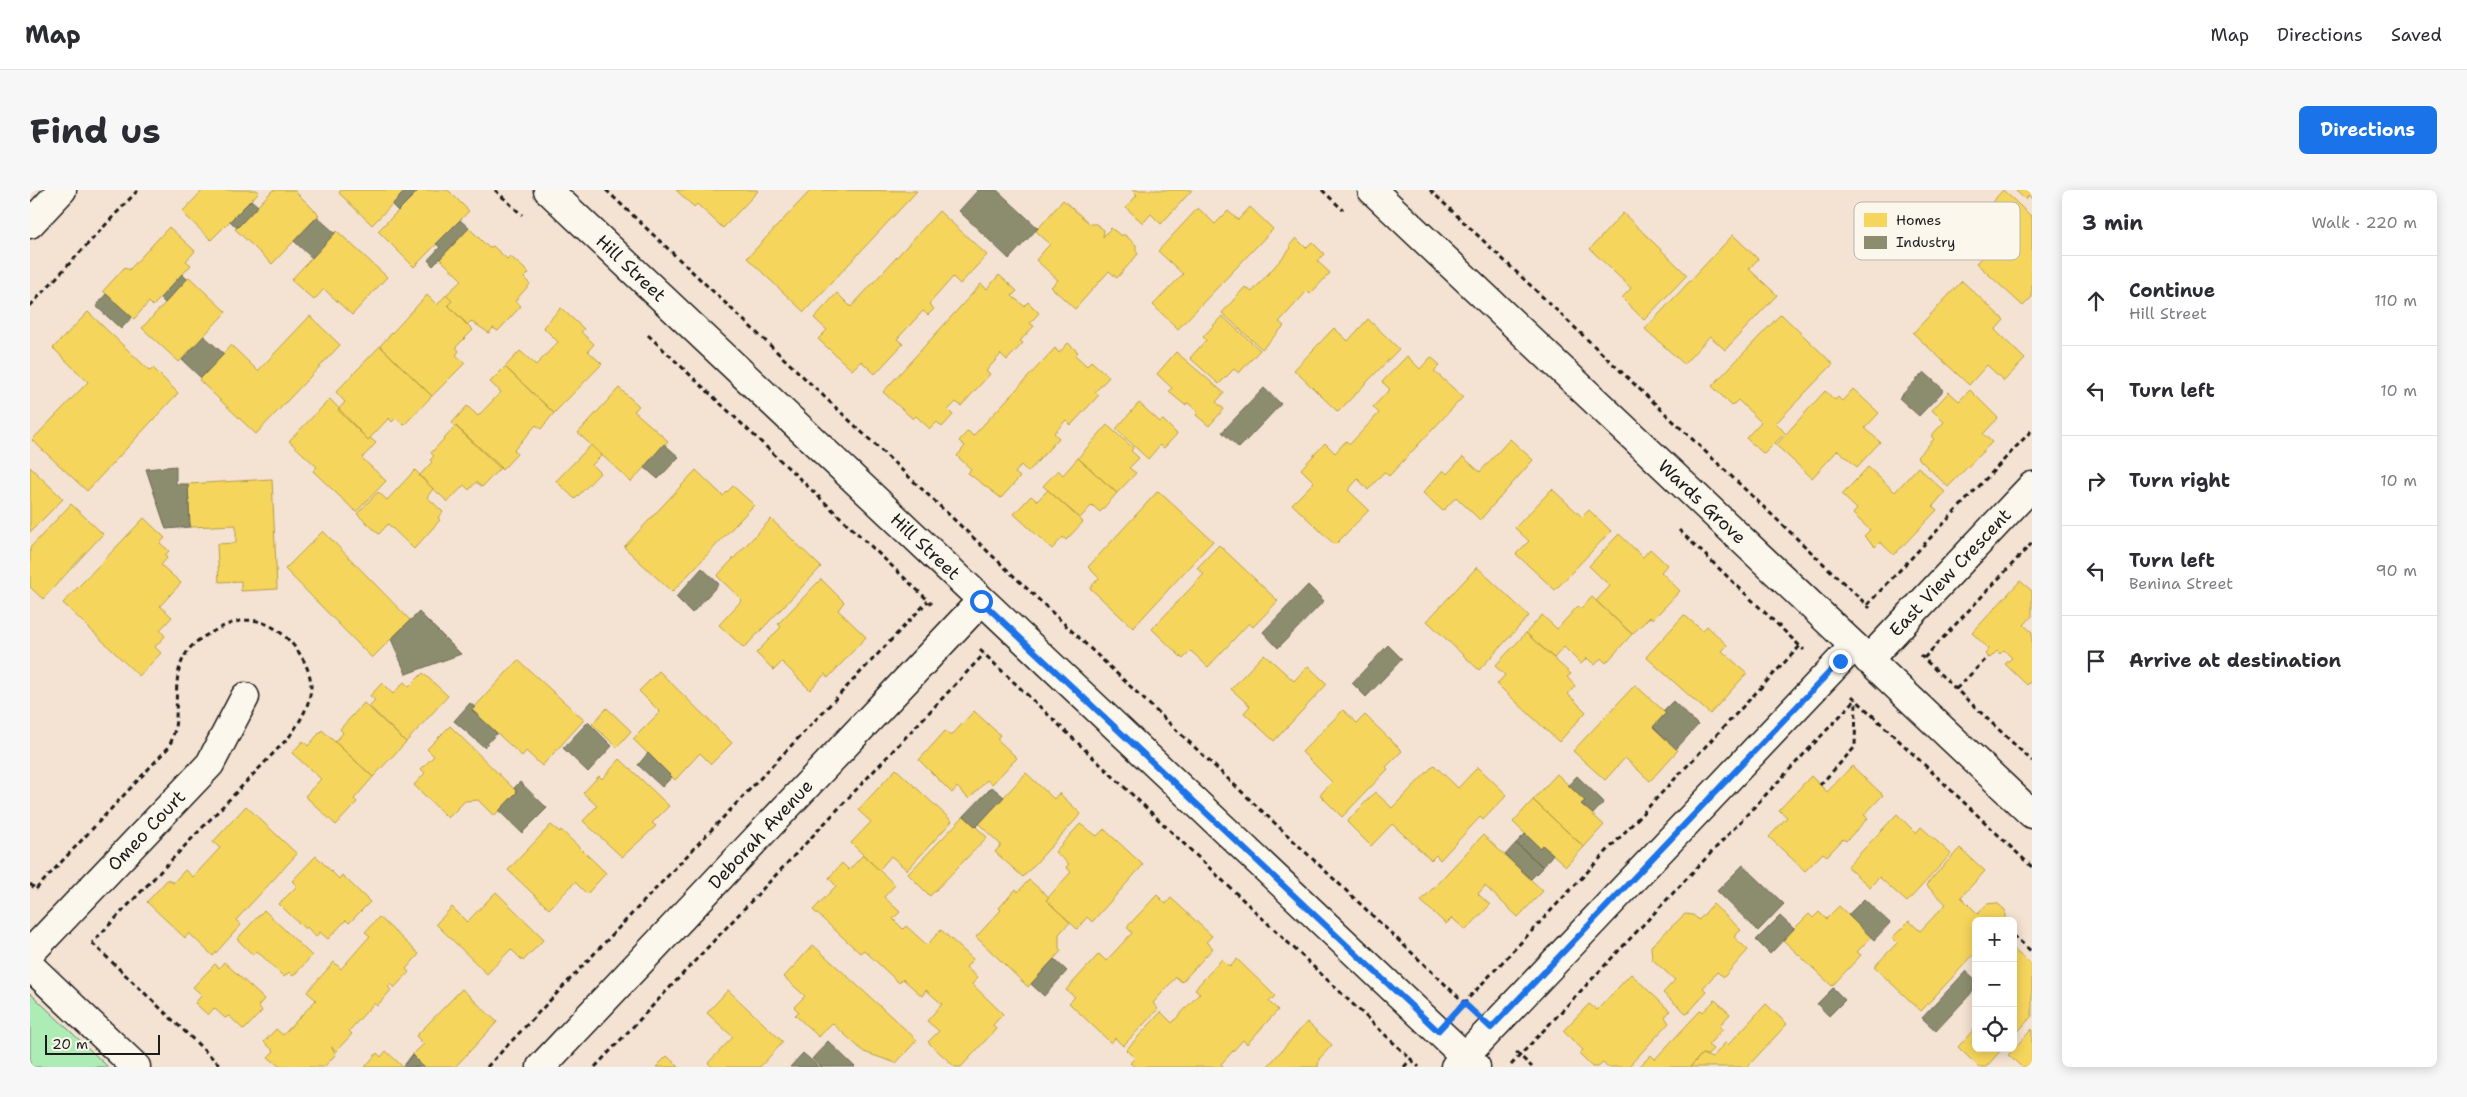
<!DOCTYPE html>
<html lang="en">
<head>
<meta charset="utf-8">
<style>
  :root { --surface:#fff; --page:#f7f7f7; --text:#2b2b33; --muted:#7c7c81; --line:#e1e1e2; --accent:#1a73e8 }
  body { margin:0; font-family:"Shantell Sans",sans-serif; background:var(--page); color:var(--text) }
  .controls { position:absolute; right:15px; bottom:15px; display:grid; overflow:hidden; border-radius:8px; box-shadow:0 2px 12px #0003 }
  .controls button { width:45px; height:45px; display:grid; place-items:center; padding:0; border:0; border-bottom:1px solid var(--line); background:var(--surface); color:var(--text); font:25px sans-serif }
  .scale { position:absolute; left:15px; bottom:12px; width:115px; box-sizing:border-box; padding-left:5px; border:2px solid #1c1c1c; border-top:0; font-size:14px; line-height:18px; white-space:nowrap; color:#1c1c1c; -webkit-text-stroke:4px #fbf7ec; paint-order:stroke }
  .stop { position:absolute; width:15px; height:15px; margin:-11px; border:4px solid #1a73e8; border-radius:50%; background:#fff }
  .stop.end { background:#1a73e8; border-color:#fff; box-shadow:0 1px 5px #0008 }
  .list { margin:0; padding:0; list-style:none }
  h2 { display:flex; justify-content:space-between; align-items:center; height:65px; margin:0; padding:0 20px; font-size:21px }
  h2 small { font-size:16px; font-weight:400; color:var(--muted) }
  .list li { display:grid; grid-template-columns:32px 1fr auto; gap:15px; align-items:center; box-sizing:border-box; height:90px; padding:0 20px; border-top:1px solid var(--line) }
  .list b { display:block; font-size:19px; white-space:nowrap }
  .list p { margin:0; font-size:16px; white-space:nowrap; color:var(--muted) }
  .list em { font-size:16px; font-style:normal; color:var(--muted) }
  .icon { flex:none; width:28px; height:28px; fill:none; stroke:currentColor; stroke-width:2; stroke-linecap:round; stroke-linejoin:round }
  .map { position:relative; flex:none; width:2002px; height:877px; overflow:hidden; border-radius:8px }
  header { display:flex; align-items:center; gap:30px; box-sizing:border-box; height:70px; padding:0 25px; background:var(--surface); border-bottom:1px solid var(--line) }
  header strong { font-size:24px }
  nav { display:flex; gap:28px; margin-inline-start:auto; font-size:18px }
  .intro { display:flex; align-items:center; justify-content:space-between; box-sizing:border-box; height:120px; padding:0 30px }
  h1 { margin:0; font-size:35px }
  .button { padding:12px 22px; border-radius:8px; background:var(--accent); color:#fff; font-size:18px; font-weight:700 }
  main { display:flex; gap:30px; padding:0 30px }
  aside { flex:1; background:var(--surface); border-radius:8px; box-shadow:0 2px 12px #0003 }
  .map>svg:first-child { display:block }
  .green { fill:#adedb5; stroke:#648468 }
  .homes { fill:#f6d55c; stroke:#b59e49 }
  .industry { fill:#8c8c6e; stroke:#6a6a55 }
  .lines { fill:none; stroke-linecap:round; stroke-linejoin:round }
  .street-casing { stroke:#1c1c1c; stroke-width:31 }
  .secondary-casing { stroke:#1c1c1c; stroke-width:31 }
  .path { stroke:#1c1c1c; stroke-width:3; stroke-dasharray:5 4; stroke-linecap:butt }
  .street { stroke:#fbf7ec; stroke-width:28 }
  .secondary { stroke:#fbf7ec; stroke-width:28 }
  .route { stroke:#1a73e8; stroke-width:6 }
  .labels { text-anchor:middle; stroke-width:5; stroke-linejoin:round; paint-order:stroke }
  .street-label { font-size:18px; fill:#1c1c1c; stroke:#fbf7ec }
  .key { fill:#fbf7ec; stroke:#b8b5ae; stroke-width:1 }
  .key-label { font-size:14px; fill:#1c1c1c }
</style>
</head>
<body>
<header>
<strong>Map</strong>
<nav><a>Map</a><a>Directions</a><a>Saved</a></nav>
</header>
<div class="intro"><h1>Find us</h1><a class="button">Directions</a></div>
<main>
<div class="map">
<svg width="2002" height="877" viewBox="0 0 2002 877">
  <rect width="100%" height="100%" fill="#f4e2d2"/>
  <filter id="ink" filterUnits="userSpaceOnUse"><feTurbulence type="fractalNoise" baseFrequency=".02" numOctaves="2"/><feDisplacementMap in="SourceGraphic" scale="10" xChannelSelector="R" yChannelSelector="G"/><feConvolveMatrix kernelMatrix="1 2 1 2 8 2 1 2 1" color-interpolation-filters="sRGB"/></filter>
  <g filter="url(#ink)">
    <path class="green" d="M0,803L78,877H0Z"/>
    <path class="homes" d="M173,0H227L229,2L181,50L152,22Z
      M243,0H264L289,25L242,74L205,39Z
      M311,0H376L342,35L309,3Z
      M389,0H418L439,21L384,77L348,41Z
      M646,0H727L728,1L693,38L667,14L664,17Z
      M781,0L887,1L774,122L717,68Z
      M1102,0H1162L1131,34L1121,24L1113,33L1096,18L1107,5Z
      M1973,0L2002,27V107L1993,116L1946,73L1967,52L1974,58L1983,48L1954,21Z
      M1985,0H2002V9L1998,5L1996,10Z
      M1033,10L1060,34H1066L1074,40L1073,47L1081,38L1090,45H1095L1106,55V61L1108,64L1087,88L1079,81L1045,119L1021,97L1028,90L1006,70L1020,54L1006,41Z
      M1220,17L1243,39L1148,139L1123,115L1153,84L1128,61L1168,18L1185,34L1198,21L1208,30Z
      M909,21L957,65L930,94L923,87L899,114L904,119L898,125L893,121L867,149L873,154L845,184L831,171L822,180L788,149L797,140L784,128L807,103L821,117Z
      M1593,23L1657,85L1614,130L1592,108L1601,98L1560,59Z
      M139,37L165,61L156,71L161,75L123,116L119,112L104,129L73,101L95,77L99,80Z
      M439,38L459,58L463,56L477,69L480,66L499,83L494,88L500,94L485,111L491,116L468,141L463,138L459,143L441,131L437,135L418,115L422,111L416,105L432,90L410,69Z
      M307,41L357,87L322,125L294,99L284,110L261,90Z
      M1703,45L1728,69L1719,79L1747,105L1695,160L1680,146L1654,174L1615,139Z
      M1266,48L1276,58L1282,52L1294,64L1287,71L1300,83L1280,104L1277,101L1249,132L1254,136L1232,159L1192,123L1215,97L1222,102L1261,58L1259,56Z
      M969,85L987,101L982,106L994,116L998,112L1009,123L1000,133L1004,136L990,151L993,153L977,170L971,164L956,181L960,184L931,216L926,212L918,220L923,225L912,237L907,232L900,239L886,226L883,229L853,202L951,94L957,99Z
      M159,87L196,122L149,172L112,138Z
      M1932,91L1974,130L1965,140L1995,169L1974,191L1957,175L1939,195L1883,143Z
      M397,105L407,115L416,105L422,111L418,115L443,140L426,157L429,161L426,165L435,173L402,206L350,156Z
      M531,118L554,139L551,142L564,154L558,161L572,174L524,223L475,177L490,161L506,175L528,152L513,137Z
      M58,122L120,181L123,178L148,203L57,301L2,250L58,192L23,158Z
      M1751,124L1803,174L1746,233L1755,243L1734,264L1716,248L1731,232L1708,210L1702,216L1682,196Z
      M280,126L310,155L226,244L169,190L201,155L228,181Z
      M1192,126L1230,160L1209,183L1204,179L1189,194L1160,168L1176,150L1173,147Z
      M1338,129L1369,159L1308,222L1264,180L1304,138L1318,151Z
      M1038,153L1048,162L1045,165L1057,176L1061,171L1079,187L1065,202L1069,205L1041,235L1036,230L1024,243L1029,248L998,282L991,275L985,283L990,287L971,308L938,283L941,279L927,266L935,256L929,251L938,241L943,246L1025,158L1029,163Z
      M350,156L402,206L374,235L366,228L362,232L359,228L338,250L308,220L315,212L306,202Z
      M1146,162L1194,203L1186,212L1194,219L1179,236L1166,225L1168,222L1158,213L1155,215L1139,202L1142,198L1127,184Z
      M1377,166L1390,179L1401,167L1410,175L1404,181L1433,207L1359,286L1354,282L1338,300L1328,289L1318,300L1339,320L1305,355L1262,314L1284,292L1271,279L1295,253L1305,263L1316,251L1320,254L1349,223L1343,217L1360,199L1352,192Z
      M475,177L524,223L511,239L506,235L484,260L487,264L472,280L422,233L437,216L448,226L471,202L460,192Z
      M589,198L609,216L604,221L638,251L601,292L548,243Z
      M1823,199L1849,223L1835,238L1850,252L1827,277L1808,260L1782,288L1746,255L1795,201L1805,210L1808,207L1812,211Z
      M1940,200L1968,228L1953,244L1962,252L1918,297L1887,267L1904,249L1901,246L1914,232L1902,220L1919,202L1929,211Z
      M300,209L338,250L340,248L346,253L332,268L356,291L326,322L283,281L287,277L259,251Z
      M1109,213L1130,232L1133,230L1147,244L1134,258L1130,255L1118,269L1086,239Z
      M1077,235L1103,258L1101,261L1109,268L1099,278L1106,283L1087,303L1048,268Z
      M426,236L471,277L452,297L446,292L439,300L434,295L418,312L389,286L402,272L400,270L404,266L401,263Z
      M1480,249L1503,270L1450,330L1426,307L1413,321L1393,303L1413,280L1417,284L1433,267L1450,282Z
      M561,255L572,265L562,275L570,283L545,309L526,291Z
      M1048,268L1087,303L1070,322L1062,315L1050,328L1013,296L1028,280L1033,285Z
      M0,277L33,309L0,342Z
      M1838,277L1865,302L1888,277L1915,302L1903,316L1907,320L1864,365L1850,352L1845,357L1834,346L1840,340L1823,324L1827,319L1812,305Z
      M385,280L403,299L397,307L413,322L408,328L410,330L384,359L358,334L349,344L327,324L348,302L357,310Z
      M666,280L693,306L703,296L724,315L642,402L594,357Z
      M242,289L247,399L211,401V391L189,392L187,354L206,353V335L160,337L158,294Z
      M1522,299L1552,327L1559,320L1581,341L1525,400L1486,364L1499,351L1485,338Z
      M1018,300L1053,332L1036,350L1033,347L1022,359L984,324L1001,306L1007,311Z
      M1128,301L1183,351L1103,438L1060,398L1069,388L1058,377Z
      M41,314L73,344L13,409L0,397V358Z
      M114,328L135,348L130,353L139,361L135,365L137,368L131,375L151,393L130,416L142,427L130,440L135,446L125,457L131,463L109,486L33,413Z
      M741,329L791,377L714,458L689,435L712,410L687,386Z
      M293,341L380,430L342,468L255,379Z
      M1589,344L1613,367L1620,359L1637,375L1631,382L1650,401L1623,429L1620,427L1602,444L1566,411L1580,396L1559,376Z
      M1189,355L1248,411L1223,437L1219,433L1178,477L1161,461L1153,469L1122,439L1174,384L1167,378Z
      M1447,377L1499,426L1449,480L1397,431Z
      M791,389L814,412L808,420L836,447L798,488L795,484L780,500L752,472L744,480L726,463L751,437L748,434Z
      M1990,391L2002,401V426L1994,435L2002,442V490L1997,495L1975,474L1982,468L1974,460L1970,464L1967,461L1960,468L1955,464L1959,459L1942,443Z
      M1562,407L1602,444L1576,473L1571,468L1565,475L1557,468L1551,474L1534,457L1524,468L1496,443L1512,425L1527,439L1548,416L1551,419Z
      M1654,425L1673,441L1677,436L1697,455L1692,461L1717,483L1680,524L1616,467Z
      M1496,443L1541,484L1537,487L1545,496L1538,504L1556,522L1529,552L1467,494L1475,485L1465,476Z
      M1234,464L1264,491L1278,476L1297,494L1244,551L1214,523L1220,516L1201,499Z
      M488,470L554,530L512,576L496,561L492,566L442,520Z
      M629,481L702,553L681,574L670,563L645,590L603,549L630,522L609,501Z
      M393,483L418,506L376,552L339,516L345,510L340,506L352,493L363,504L374,492L379,497Z
      M1605,495L1636,523L1623,537L1648,560L1620,591L1595,568L1575,590L1543,561Z
      M334,513L376,552L343,587L305,552L313,543L310,539Z
      M577,518L601,541L587,557L562,534Z
      M1313,520L1327,533L1335,525L1372,561L1356,577L1358,579L1312,627L1290,605L1302,592L1272,562Z
      M944,521L970,545L967,549L987,568L962,594L957,590L939,609L927,597L922,603L889,570L915,541L921,546Z
      M420,536L487,602L464,626L448,610L435,611L418,628L384,595L395,583L391,579L404,566L397,559Z
      M292,540L343,587L324,609L327,612L306,635L275,606L291,589L262,563L273,551L278,556Z
      M590,569L639,616L622,633L626,636L592,667L553,631L567,616L553,603L569,586L572,589Z
      M1404,575L1428,598L1448,577L1477,605L1453,630L1450,627L1410,670L1406,665L1401,670L1362,634L1341,656L1317,632L1345,602L1362,618Z
      M1822,576L1853,605L1834,625L1838,628L1816,651L1813,649L1797,666L1793,663L1775,681L1739,647L1757,627L1749,620L1781,586L1797,602Z
      M866,579L922,631L877,680L861,666L849,680L821,653L841,632L828,620Z
      M996,583L1024,609L1029,603L1051,624L993,687L965,662L971,655L949,634Z
      M1527,584L1555,611L1551,614L1574,635L1554,657L1503,610Z
      M1503,610L1554,657L1536,676L1512,655L1510,658L1483,632Z
      M216,616L267,664L206,730L211,735L183,766L159,743L155,748L117,712L138,689L143,693L155,680L163,687L190,658L183,652Z
      M1867,624L1886,643L1891,637L1921,664L1877,712L1849,687L1840,697L1817,677Z
      M934,626L957,647L900,706L878,684Z
      M1050,634L1067,646L1074,639L1113,675L1062,732L1057,727L1047,739L1016,710L1041,682L1036,677L1039,674L1025,662Z
      M521,635L530,642L531,640L576,683L557,704L545,692L519,719L478,680Z
      M1453,645L1513,701L1488,727L1455,696L1448,704L1460,715L1436,740L1422,728L1416,734L1391,711Z
      M1930,658L1955,681L1931,707L1948,724L1957,714L1967,713L1975,720V731H1946V762L1891,821L1844,777L1867,753L1862,748L1879,731L1890,741L1916,714L1896,695Z
      M833,665L865,695L854,707L870,722L863,729L873,739L876,736L897,755L911,740L943,769L936,777L948,788L942,794L973,824L963,835L966,839L931,877H925L898,852L909,841L897,831L912,814L896,800L892,806L873,789L869,793L834,760L830,763L783,720L806,696L799,688L812,673L819,680Z
      M286,666L309,689L312,685L340,712L319,733L316,730L298,749L290,742L286,747L277,737L275,739L249,714L267,696L262,691Z
      M999,690L1019,707L1016,710L1040,732L1029,744V758L1031,761L998,797L946,747L971,720L969,718L986,699L988,702Z
      M466,702L514,749L493,771L481,759L457,784L406,734L422,717L437,732Z
      M1127,705L1136,714L1141,708L1182,746L1176,752L1183,758L1152,792L1146,787L1123,813L1128,819L1093,856L1085,848L1081,853L1039,813L1045,807L1036,800L1069,764L1076,771L1102,743L1097,737Z
      M1683,714L1711,740L1704,747L1718,760L1694,787L1687,782L1673,798L1677,802L1657,824L1633,803L1645,790L1622,769L1621,756L1655,724L1663,725L1669,730Z
      M1809,716L1841,747L1827,762L1831,765L1802,796L1753,750L1779,724L1783,728L1789,722L1796,729Z
      M234,720L282,766L263,786L259,782L254,787L227,761L223,765L207,749Z
      M349,727L389,764L376,779L379,782L364,798L360,794L358,797L361,800L347,816L344,813L319,841L322,844L306,861L301,857L306,864L294,877H250L238,867L244,861L234,852L246,839L253,845L286,810L277,802L304,772L311,779L340,746L335,742Z
      M783,755L887,850L866,873L834,862L802,833L789,847L765,825L769,822L764,817L775,806L754,787Z
      M1983,759L2002,775V826L1983,847Z
      M1192,769L1200,777L1207,769L1245,806L1239,812L1248,820L1217,854L1213,850L1191,874L1194,877H1105L1100,873L1105,868L1096,860L1131,822L1142,833L1170,803L1165,799Z
      M194,772L234,809L228,816L232,821L214,840L199,826L195,828L184,818L178,825L165,813L172,805L163,797L185,774L189,778Z
      M1601,784L1640,821L1635,827L1639,833L1598,877H1577L1573,873L1568,877H1562L1549,864L1553,860L1533,841L1559,814L1567,820Z
      M432,799L467,832L425,877H394L382,865L394,854L386,846Z
      M698,800L753,852L730,877H683L678,873L703,847L677,823Z
      M1685,810L1700,824L1689,836L1693,839L1678,855L1683,859L1678,865L1672,864L1660,877H1609L1621,865L1625,869L1671,820L1673,822Z
      M1736,814L1757,834L1717,877H1660L1672,864L1682,868L1695,853L1698,855Z
      M1277,832L1302,855L1289,869L1288,877H1237Z
      M1946,837V858H1973L1956,877H1949L1928,857Z
      M2002,839V877H1992L1978,865Z
      M356,861L373,877H335L347,863L351,867Z
      M637,866L649,877H626Z"/>
    <path class="industry" d="M376,0H389L368,21L362,15Z
      M948,0H967L1008,38L979,69L929,21Z
      M221,10L228,16L207,38L200,31Z
      M287,27L305,43L282,68L264,51Z
      M430,30L439,38L403,76L398,70L410,57L406,54Z
      M152,84L157,89L135,113L130,108Z
      M76,104L102,127L91,139L66,116Z
      M174,146L194,164L171,188L152,170Z
      M1894,182L1914,200L1889,226L1869,208Z
      M1234,198L1251,214L1209,258L1192,242Z
      M634,254L649,267L628,289L614,277Z
      M146,276V294H158L160,337L136,339L116,279Z
      M672,378L689,394L662,423L646,407Z
      M1278,395L1294,411L1248,458L1233,442Z
      M389,422L431,464L376,484L361,449Z
      M1358,455L1372,469L1336,507L1322,493Z
      M1643,511L1668,535L1646,559L1623,537L1636,523L1633,521Z
      M440,513L445,517L442,520L467,543L454,557L424,531Z
      M558,532L582,556L558,582L533,558Z
      M618,563L642,587L632,597L608,575Z
      M1547,586L1574,612L1563,624L1551,614L1555,611L1538,595Z
      M490,592L517,618L492,643L469,621L487,602L484,598Z
      M962,597L974,607L946,637L934,626Z
      M1495,644L1510,658L1512,655L1523,664L1513,677L1486,653Z
      M1486,653L1513,677L1501,689L1475,665Z
      M1713,675L1754,714L1728,741L1687,701Z
      M1834,709L1860,733L1844,750L1818,725Z
      M1750,726L1764,739L1740,764L1726,750Z
      M1024,769L1037,781L1014,806L1001,794Z
      M1936,781L1946,790V798L1906,841L1892,828Z
      M1803,798L1815,810L1799,826L1787,814Z
      M798,851L825,877H791L782,869Z
      M773,863L789,877H760Z
      M382,865L394,877H373Z"/>
    <g class="lines">
      <defs>
        <g id="street">
          <path id="s1" d="M518,0L1446,877"/>
          <path id="s2" d="M1342,0L2002,624"/>
          <path id="s3" d="M1838,470L2002,296"/>
          <path id="s4" d="M0,763L180,574L215,507"/>
          <path id="s5" d="M511,877L951,411"/>
          <path d="M1425,877L1824,456"/>
        </g>
        <path id="secondary" d="M0,34L32,0
          M0,776L106,877"/>
      </defs>
      <use href="#street" class="street-casing"/>
      <use href="#secondary" class="secondary-casing"/>
      <path class="path" d="M465,0L492,25
        M576,0L1438,816
        M1292,0L1313,20
        M1400,0L1840,418
        M0,116L108,0
        M618,145L902,414
        M1649,340L1774,460
        M1837,415L2002,240
        M950,460L1389,877
        M1890,465L2002,571
        M1894,468L2002,353
        M1926,499L1958,467
        M1822,506L2002,677
        M1790,595L1825,557L1826,509
        M0,694L7,700
        M6,699L138,558C155,529 137,491 157,462C163,453 174,446 184,441C198,433 216,427 231,432C255,439 280,470 281,495C281,514 270,532 259,547L62,753
        M1983,745L2002,762
        M62,753L192,877
        M1433,814L1770,456
        M1486,862L1502,877
        M1481,875L1826,509
        M457,877L898,411
        M565,877L954,464
        M1374,877L1382,868"/>
      <use href="#street" class="street"/>
      <use href="#secondary" class="secondary"/>
    </g>
  </g>
  <g class="lines" filter="url(#ink)">
    <path class="route" d="M951,411L1408,841L1434,813L1461,838L1810,471"/>
  </g>
  <g class="labels">
    <g class="street-label">
      <text dy="6" stroke="none"><textPath href="#s1" startOffset="114">Hill Street</textPath></text>
      <text dy="6" stroke="none"><textPath href="#s2" startOffset="454">Wards Grove</textPath></text>
      <text dy="6" stroke="none"><textPath href="#s1" startOffset="519">Hill Street</textPath></text>
      <text dy="6" stroke="none"><textPath href="#s3" startOffset="120">East View Crescent</textPath></text>
      <text dy="6" stroke="none"><textPath href="#s4" startOffset="169">Omeo Court</textPath></text>
      <text dy="6" stroke="none"><textPath href="#s5" startOffset="320">Deborah Avenue</textPath></text>
    </g>
  </g>
  <rect x="1824" y="12" width="166" height="58" rx="8" class="key"/>
  <rect x="1834" y="23" width="23" height="14" fill="#f6d55c"/>
  <rect x="1834" y="46" width="23" height="13" fill="#8c8c6e"/>
  <g class="key-label">
    <text x="1866" y="35">Homes</text>
    <text x="1866" y="57">Industry</text>
  </g>
</svg>
<div class="controls">
<button>+</button>
<button>−</button>
<button><svg class="icon" aria-label="locate" viewBox="0 0 24 24"><circle cx="12" cy="12" r="6"/><path d="M12 2v4M12 18v4M2 12h4M18 12h4"/></svg></button>
</div>
<div class="scale">20 m</div>
<div class="stop" style="left:951px;top:411px"></div>
<div class="stop end" style="left:1810px;top:471px"></div>
</div>
<aside>
<h2>3 min<small>Walk · 220 m</small></h2>
<ul class="list">
<li><svg class="icon" aria-label="ahead" viewBox="0 0 24 24"><path d="M12 20V5M6 11l6-6 6 6"/></svg><div><b>Continue</b><p>Hill Street</p></div><em>110 m</em></li>
<li><svg class="icon" aria-label="left" viewBox="0 0 24 24"><path d="M17 20v-9H6M10 6l-5 5 5 5"/></svg><div><b>Turn left</b></div><em>10 m</em></li>
<li><svg class="icon" aria-label="right" viewBox="0 0 24 24"><path d="M7 20v-9h11M14 6l5 5-5 5"/></svg><div><b>Turn right</b></div><em>10 m</em></li>
<li><svg class="icon" aria-label="left" viewBox="0 0 24 24"><path d="M17 20v-9H6M10 6l-5 5 5 5"/></svg><div><b>Turn left</b><p>Benina Street</p></div><em>90 m</em></li>
<li><svg class="icon" aria-label="arrive" viewBox="0 0 24 24"><path d="M6 21V4h12l-3 4 3 4H6"/></svg><div><b>Arrive at destination</b></div></li>
</ul>
</aside>
</main>
</body>
</html>
